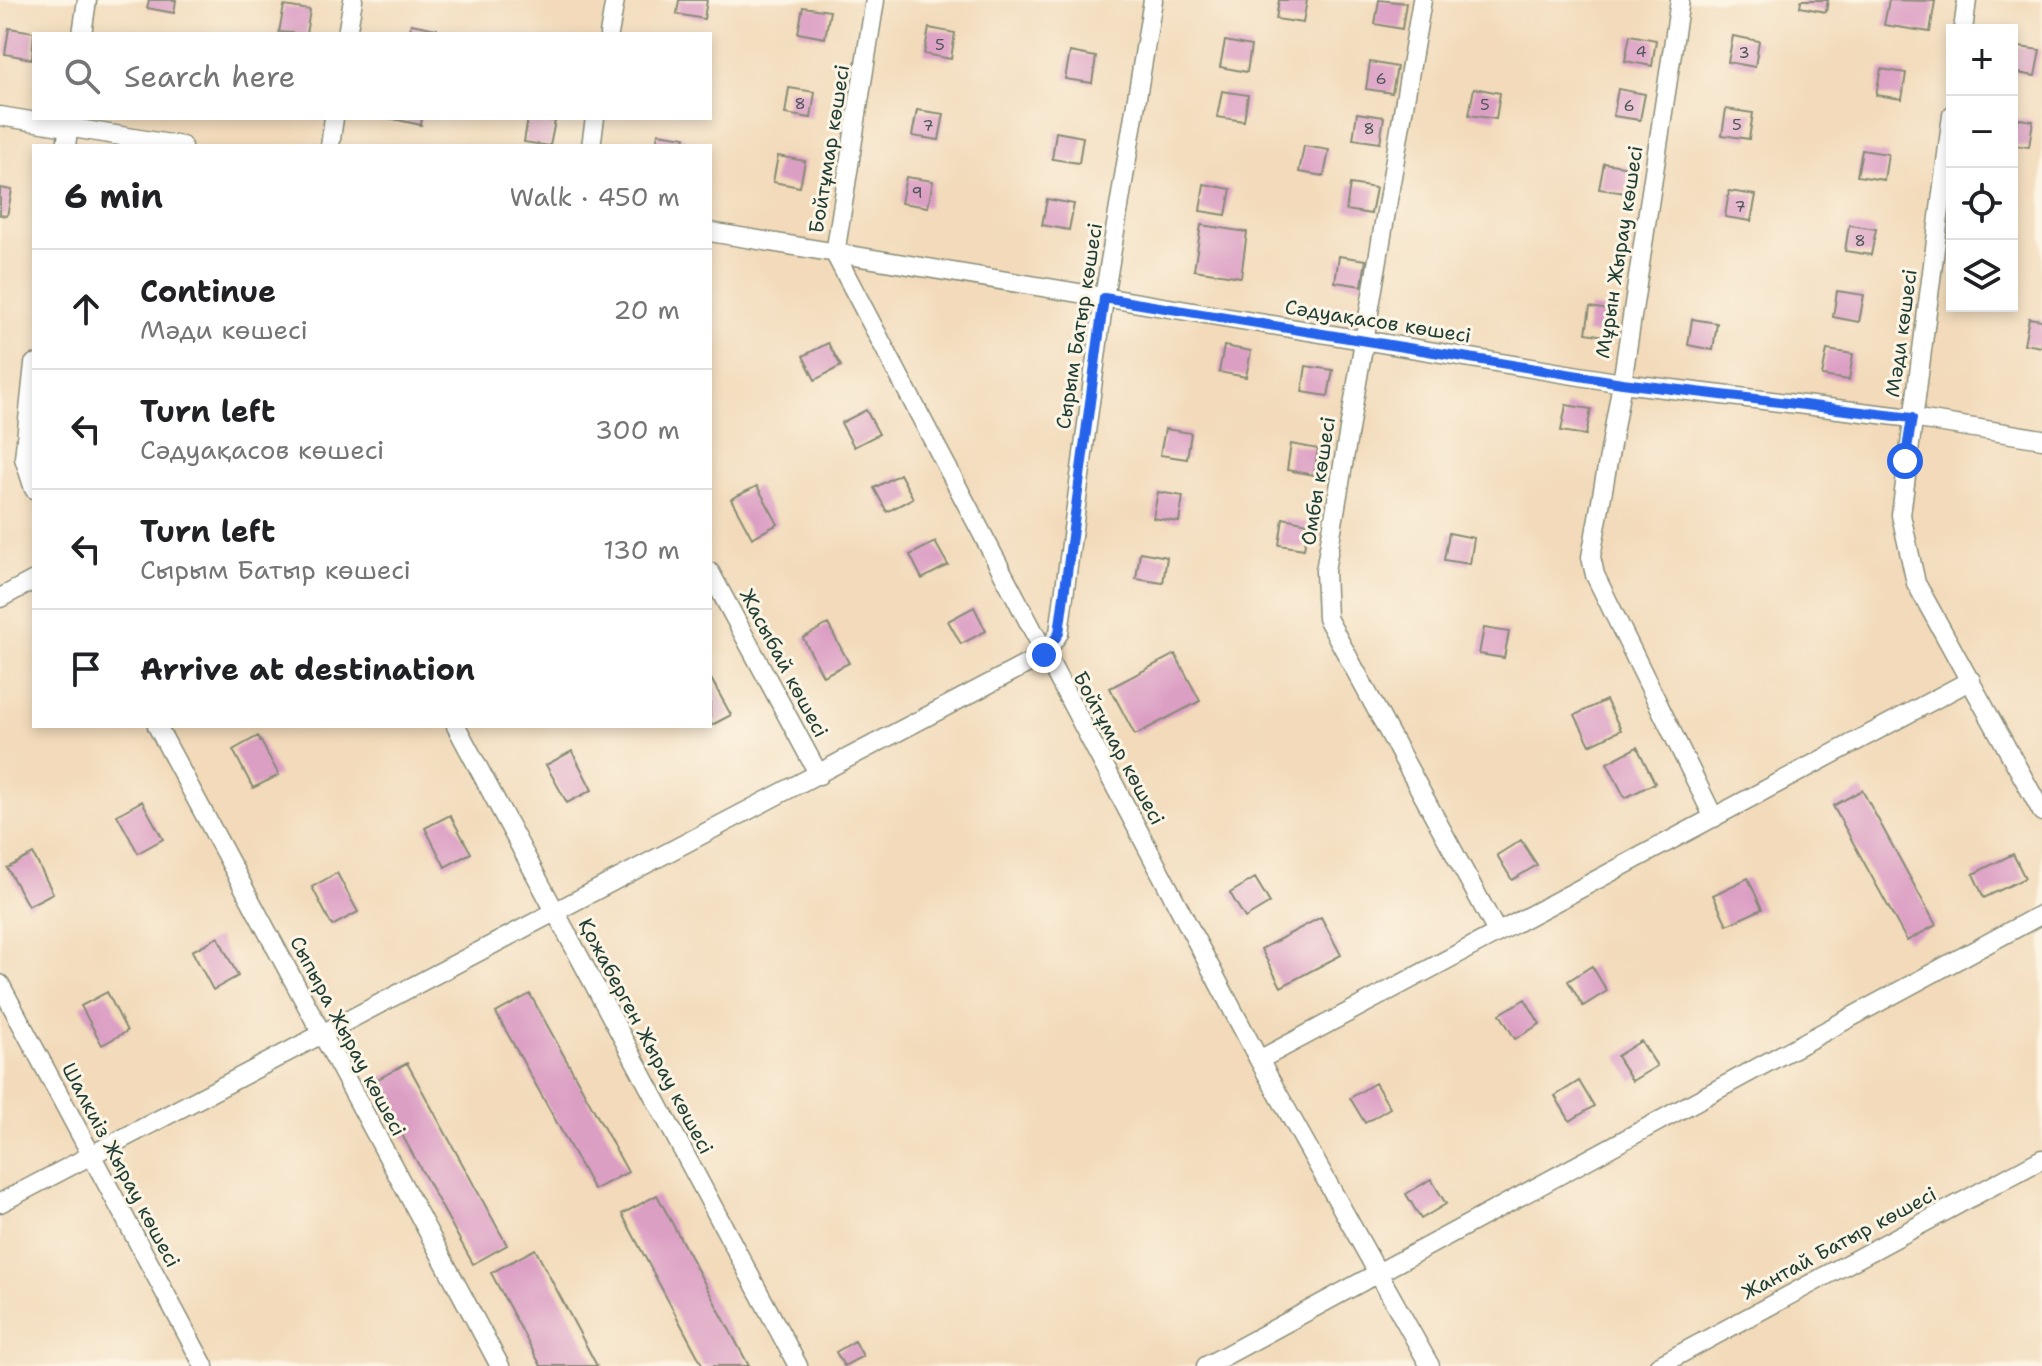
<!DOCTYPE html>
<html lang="en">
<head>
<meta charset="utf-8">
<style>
  :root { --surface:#fff; --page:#f6f6f6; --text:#202124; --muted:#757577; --line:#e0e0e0 }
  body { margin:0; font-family:"Shantell Sans",sans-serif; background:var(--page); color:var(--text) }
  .controls { position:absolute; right:24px; top:24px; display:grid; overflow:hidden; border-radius:0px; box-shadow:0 4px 12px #0003 }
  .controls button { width:72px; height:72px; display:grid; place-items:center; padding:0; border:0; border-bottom:2px solid var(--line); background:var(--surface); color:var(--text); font:40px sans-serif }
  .stop { position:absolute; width:24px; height:24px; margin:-18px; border:6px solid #2563eb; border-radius:50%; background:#fff }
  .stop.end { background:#2563eb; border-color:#fff; box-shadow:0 2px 8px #0008 }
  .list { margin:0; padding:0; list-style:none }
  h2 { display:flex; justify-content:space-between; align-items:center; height:104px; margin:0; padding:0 32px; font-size:34px }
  h2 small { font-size:26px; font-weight:400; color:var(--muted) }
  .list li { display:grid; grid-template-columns:52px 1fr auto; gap:24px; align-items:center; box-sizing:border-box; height:120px; padding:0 32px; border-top:2px solid var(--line) }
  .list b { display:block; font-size:30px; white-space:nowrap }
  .list p { margin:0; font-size:26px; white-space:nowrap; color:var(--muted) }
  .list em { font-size:26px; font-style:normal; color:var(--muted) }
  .icon { flex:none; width:44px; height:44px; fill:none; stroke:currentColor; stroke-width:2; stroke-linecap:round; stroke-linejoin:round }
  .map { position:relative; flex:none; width:2042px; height:1366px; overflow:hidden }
  .search { position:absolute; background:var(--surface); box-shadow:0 4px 12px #0003; left:32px; top:32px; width:680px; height:88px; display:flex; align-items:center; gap:20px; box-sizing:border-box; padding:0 28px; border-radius:0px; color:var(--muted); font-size:30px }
  .panel { position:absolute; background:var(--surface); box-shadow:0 4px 12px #0003; left:32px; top:144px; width:680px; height:584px; border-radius:0px }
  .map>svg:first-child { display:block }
  .building { fill:#dc9fc4 }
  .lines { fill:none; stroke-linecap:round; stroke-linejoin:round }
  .street-casing { stroke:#888c77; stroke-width:21 }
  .street { stroke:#fff; stroke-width:18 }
  .route { stroke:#2563eb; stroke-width:10 }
  .labels { text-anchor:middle; stroke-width:6; stroke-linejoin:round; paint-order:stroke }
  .number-label { font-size:16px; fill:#4e5658 }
  .street-label { font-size:20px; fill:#1f3d34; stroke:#fcf5e5 }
</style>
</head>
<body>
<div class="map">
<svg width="2042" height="1366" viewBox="0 0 2042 1366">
  <rect width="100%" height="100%" fill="#fcf5e5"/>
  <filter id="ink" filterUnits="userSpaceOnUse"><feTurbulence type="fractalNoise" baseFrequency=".0125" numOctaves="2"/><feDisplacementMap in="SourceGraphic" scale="16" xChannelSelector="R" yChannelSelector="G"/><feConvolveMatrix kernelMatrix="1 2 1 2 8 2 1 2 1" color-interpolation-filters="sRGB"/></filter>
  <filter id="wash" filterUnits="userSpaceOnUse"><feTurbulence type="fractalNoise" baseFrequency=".006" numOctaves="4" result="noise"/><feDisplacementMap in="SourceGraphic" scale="32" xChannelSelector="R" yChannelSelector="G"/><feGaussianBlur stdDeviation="1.8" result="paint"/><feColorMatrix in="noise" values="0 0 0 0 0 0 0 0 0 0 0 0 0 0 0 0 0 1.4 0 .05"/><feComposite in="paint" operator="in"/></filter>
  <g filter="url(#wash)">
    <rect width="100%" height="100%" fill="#f2daba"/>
    <g id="blocks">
      <path class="building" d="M149,0H176L174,13L147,8Z
        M679,0H707L704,19L677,14Z
        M1279,0H1307L1303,23L1276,19Z
        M1379,0L1406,3L1402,29L1375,24Z
        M1801,0H1828L1826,12L1800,7Z
        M1889,0L1935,1L1930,32L1884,25Z
        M284,6L310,10L306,34L279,32Z
        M803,7L830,11L825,38L798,33Z
        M411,24L437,29V34H409Z
        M9,28L34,32L32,59L5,54Z
        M929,28L955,33L951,59L924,54Z
        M1630,35L1656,40L1652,66L1625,61Z
        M1733,36L1759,41L1755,67L1728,62Z
        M1225,41L1251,46L1247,72L1220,67Z
        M2013,46L2040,50L2035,76L2012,72Z
        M1070,52L1096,57L1092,83L1065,79Z
        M1370,62L1397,67L1392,93L1366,89Z
        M1881,69L1906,73L1902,99L1876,95Z
        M789,88L815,92L811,118L785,114Z
        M1474,88L1500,93L1496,119L1469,115Z
        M1618,89L1645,94L1640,120L1613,116Z
        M1222,91L1248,95L1244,121L1217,117Z
        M1726,109L1753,113L1749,139L1722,135Z
        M917,110L944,114L939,140L912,136Z
        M1357,113L1384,117L1380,143L1353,139Z
        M389,118H422L421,125Z
        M528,118L555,121L550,146L524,142Z
        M2012,118L2033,121L2029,147L2012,145Z
        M1056,132L1083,137L1079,163L1052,159Z
        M658,133L685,137L683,146H656Z
        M1304,146L1329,150L1324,176L1299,172Z
        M1862,150L1888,154L1884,180L1857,176Z
        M778,156L805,161L800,187L773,182Z
        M1604,163L1630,167L1626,193L1599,189Z
        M906,177L933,181L928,207L901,203Z
        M1204,184L1231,189L1226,215L1200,211Z
        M1350,184L1376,188L1371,214L1346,210Z
        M0,188L12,190L7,216L0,215Z
        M1729,191L1756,195L1751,221L1725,217Z
        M1047,199L1074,204L1069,230L1042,225Z
        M1201,225L1247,232L1241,277L1194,270Z
        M1849,225L1876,229L1871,255L1845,251Z
        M1339,256L1366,260L1362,286L1335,282Z
        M1837,291L1864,295L1859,322L1833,317Z
        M1590,307L1615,311L1611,337L1586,333Z
        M2029,318L2042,320V347L2024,344Z
        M1692,319L1717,323L1713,350L1688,345Z
        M828,343L841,366L815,380L803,356Z
        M1224,346L1251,351L1246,377L1219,372Z
        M1827,350L1853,354L1849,380L1822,376Z
        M1306,366L1333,370L1328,396L1302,392Z
        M1566,405L1591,409L1586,435L1561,431Z
        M866,410L879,434L854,447L841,423Z
        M1165,429L1191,433L1187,459L1160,455Z
        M1291,444L1318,449L1314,475L1287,470Z
        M900,474L913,498L887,512L874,488Z
        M757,486L778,524L752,538L731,499Z
        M1158,492L1183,496L1179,522L1153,518Z
        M1283,518L1308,523L1304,549L1279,545Z
        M1449,533L1474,538L1470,564L1444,560Z
        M935,542L948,565L922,579L910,555Z
        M1140,552L1167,557L1163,583L1136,579Z
        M974,607L986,631L961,644L948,621Z
        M828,624L849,663L823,676L803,638Z
        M1484,628L1509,632L1504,658L1479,654Z
        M1175,654L1200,701L1135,735L1110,688Z
        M710,677L731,715L710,726Z
        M1606,700L1621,730L1590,745L1575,715Z
        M258,736L279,775L253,788L233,750Z
        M1637,747L1655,783L1625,798L1607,763Z
        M572,751L592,790L567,803L546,765Z
        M1862,790L1936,925L1907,941L1833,806Z
        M142,801L163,839L138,853L117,815Z
        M450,815L471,853L445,867L425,828Z
        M1521,840L1537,865L1512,880L1497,855Z
        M33,854L53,893L28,906L7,868Z
        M2013,854L2025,878L1984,898L1973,874Z
        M337,873L358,912L332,926L312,887Z
        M1255,878L1270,903L1245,918L1230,893Z
        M1748,878L1762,909L1727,925L1713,895Z
        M1321,917L1341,955L1281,987L1261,949Z
        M218,937L238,976L213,990L192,951Z
        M1592,966L1607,991L1583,1006L1568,981Z
        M107,992L127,1031L102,1045L81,1006Z
        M530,994L628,1172L594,1190L496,1013Z
        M1525,999L1540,1024L1515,1039L1500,1014Z
        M1641,1041L1657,1066L1632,1081L1617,1056Z
        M407,1063L507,1245L473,1264L373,1082Z
        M1579,1081L1594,1106L1570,1121L1555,1096Z
        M1375,1083L1390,1108L1365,1123L1350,1098Z
        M1431,1179L1446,1204L1421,1219L1406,1194Z
        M657,1195L749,1366H703L622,1214Z
        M535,1249L597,1366H541L491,1273Z
        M855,1341L863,1356L844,1366L836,1352Z"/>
    </g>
  </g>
  <g filter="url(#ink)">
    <use href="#blocks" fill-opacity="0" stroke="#888c77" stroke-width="2"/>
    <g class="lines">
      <defs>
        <path id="street" d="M875,0L835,254L1259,1060L1430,1366
          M1422,0L1325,571L1327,618L1497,932
          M1680,0L1622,383L1591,557L1595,575L1714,818
          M1963,30L1967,0
          M82,34L87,0
          M347,34L353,0
          M609,34L615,0
          M1952,115L1901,515L1916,583L2042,812
          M0,116L182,146
          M66,146L70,118
          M330,146L334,118
          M591,146L595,118
          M710,232L1622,383L1912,418L2042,439
          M34,364L24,458L34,489
          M710,572L819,775
          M0,598L34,580
          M157,726L500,1366
          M456,726L798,1366
          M0,984L204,1366
          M1259,1060L1971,680
          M0,1203L1044,655L1059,633L1104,298L1153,0
          M1206,1366L2042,914
          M1658,1366L2042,1159"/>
      </defs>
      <use href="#street" class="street-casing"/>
      <use href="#street" class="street"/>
    </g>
  </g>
  <g class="lines" filter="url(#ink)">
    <path class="route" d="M1044,655L1059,633L1104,298L1622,383L1912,418L1905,461"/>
  </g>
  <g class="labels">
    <g class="number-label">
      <text x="940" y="50">5</text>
      <text x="1641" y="57">4</text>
      <text x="1744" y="58">3</text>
      <text x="1381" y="84">6</text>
      <text x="800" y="109">8</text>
      <text x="1485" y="110">5</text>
      <text x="1629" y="111">6</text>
      <text x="1737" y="130">5</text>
      <text x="928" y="131">7</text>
      <text x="1369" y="134">8</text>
      <text x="917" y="198">9</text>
      <text x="1740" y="212">7</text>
      <text x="1860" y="246">8</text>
    </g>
    <g class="street-label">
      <text transform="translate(829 149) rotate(-81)" y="7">Бойтұмар көшесі</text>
      <text transform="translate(1619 252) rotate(-81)" y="7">Мұрын Жырау көшесі</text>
      <text transform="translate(1378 321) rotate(9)" y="7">Сәдуақасов көшесі</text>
      <text transform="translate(1079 326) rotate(-81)" y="7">Сырым Батыр көшесі</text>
      <text transform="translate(1901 333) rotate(-82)" y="7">Мәди көшесі</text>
      <text transform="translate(1318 481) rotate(-81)" y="7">Омбы көшесі</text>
      <text transform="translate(784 663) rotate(62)" y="7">Жасыбай көшесі</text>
      <text transform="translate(1119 748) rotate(62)" y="7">Бойтұмар көшесі</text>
      <text transform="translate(348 1036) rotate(62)" y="7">Сыпыра Жырау көшесі</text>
      <text transform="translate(646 1036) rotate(62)" y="7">Қожаберген Жырау көшесі</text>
      <text transform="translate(121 1165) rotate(62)" y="7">Шалкиіз Жырау көшесі</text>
      <text transform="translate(1839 1243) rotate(-28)" y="7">Жантай Батыр көшесі</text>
    </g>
  </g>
</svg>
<div class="controls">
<button>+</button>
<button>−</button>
<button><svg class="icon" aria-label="locate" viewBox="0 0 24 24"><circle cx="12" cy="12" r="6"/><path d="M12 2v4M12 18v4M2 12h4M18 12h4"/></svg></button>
<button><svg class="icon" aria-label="layers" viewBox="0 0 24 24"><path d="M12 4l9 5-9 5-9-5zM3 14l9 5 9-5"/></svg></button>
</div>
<div class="stop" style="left:1905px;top:461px"></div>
<div class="stop end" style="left:1044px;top:655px"></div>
<div class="search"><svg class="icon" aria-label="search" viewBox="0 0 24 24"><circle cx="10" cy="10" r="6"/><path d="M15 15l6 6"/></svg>Search here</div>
<section class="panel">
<h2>6 min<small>Walk · 450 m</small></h2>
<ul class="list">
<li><svg class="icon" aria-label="ahead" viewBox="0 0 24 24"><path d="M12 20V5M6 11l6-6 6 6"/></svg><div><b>Continue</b><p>Мәди көшесі</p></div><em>20 m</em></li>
<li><svg class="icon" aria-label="left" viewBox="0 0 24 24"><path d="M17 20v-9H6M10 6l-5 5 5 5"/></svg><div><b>Turn left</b><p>Сәдуақасов көшесі</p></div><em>300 m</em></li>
<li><svg class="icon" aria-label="left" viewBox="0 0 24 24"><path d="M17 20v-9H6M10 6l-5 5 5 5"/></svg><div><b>Turn left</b><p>Сырым Батыр көшесі</p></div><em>130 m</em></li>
<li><svg class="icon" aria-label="arrive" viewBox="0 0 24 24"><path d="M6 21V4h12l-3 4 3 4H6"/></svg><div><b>Arrive at destination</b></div></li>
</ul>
</section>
</div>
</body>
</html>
